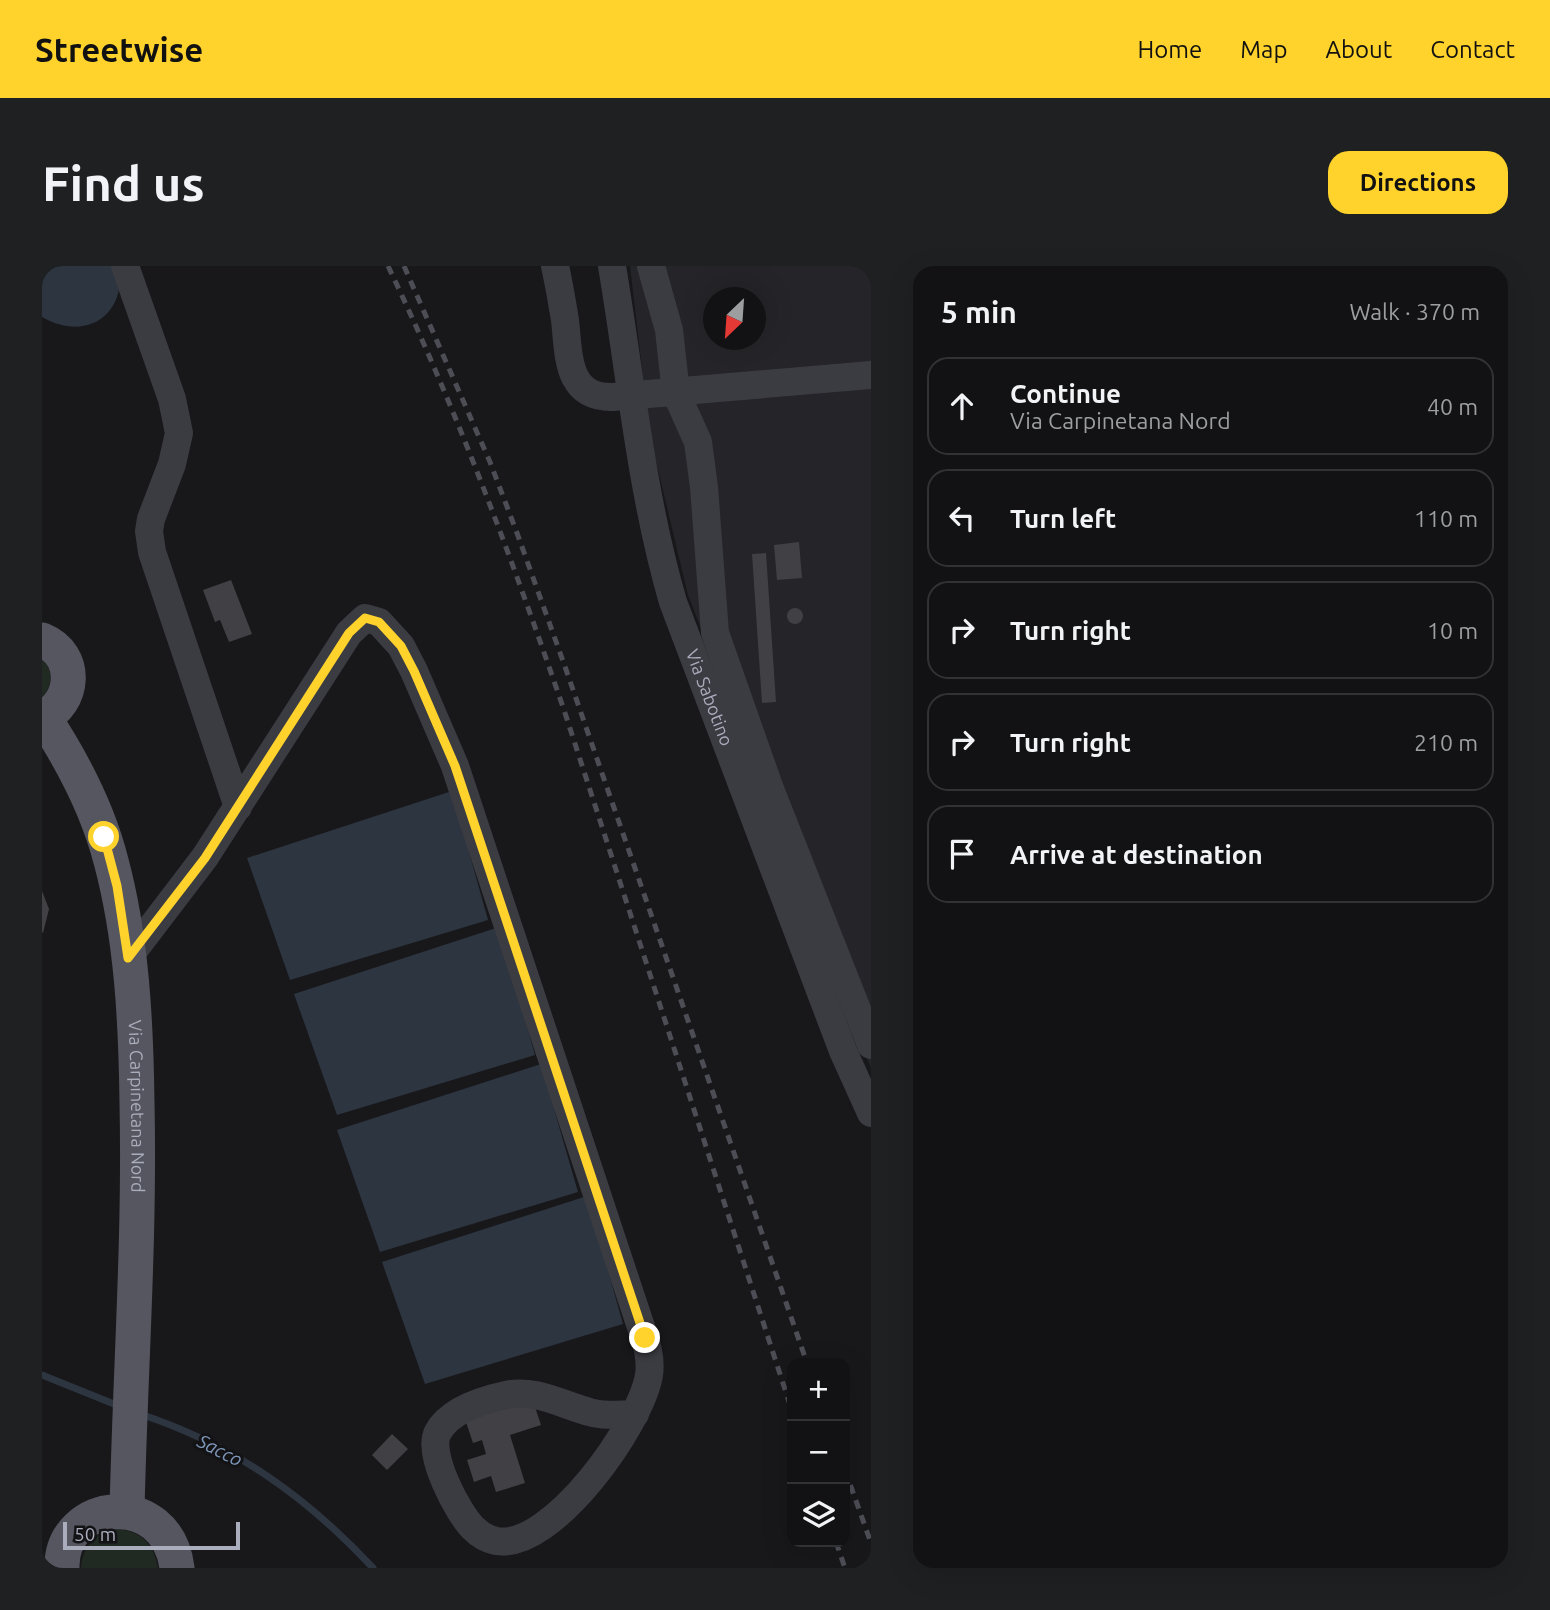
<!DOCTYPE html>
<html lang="en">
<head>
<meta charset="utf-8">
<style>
  :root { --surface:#121214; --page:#1f2022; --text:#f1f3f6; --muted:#9c9ea0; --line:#313234; --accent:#ffd32c }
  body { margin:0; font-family:Ubuntu,sans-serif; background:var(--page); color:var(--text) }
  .controls { position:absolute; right:21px; bottom:21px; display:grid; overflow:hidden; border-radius:14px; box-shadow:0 7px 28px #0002 }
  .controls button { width:63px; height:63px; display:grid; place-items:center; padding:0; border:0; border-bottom:2px solid var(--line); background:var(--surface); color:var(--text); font:35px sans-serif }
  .compass { position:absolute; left:661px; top:21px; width:63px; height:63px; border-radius:50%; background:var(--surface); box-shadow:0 7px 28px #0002; rotate:205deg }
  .scale { position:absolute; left:21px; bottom:18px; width:177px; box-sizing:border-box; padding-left:7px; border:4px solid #aaadbb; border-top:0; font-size:19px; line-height:24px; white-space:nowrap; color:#aaadbb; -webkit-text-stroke:5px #131316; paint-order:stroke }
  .stop { position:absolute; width:21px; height:21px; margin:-16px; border:5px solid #ffd32c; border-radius:50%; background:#fff }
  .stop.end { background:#ffd32c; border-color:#fff; box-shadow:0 2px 7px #0008 }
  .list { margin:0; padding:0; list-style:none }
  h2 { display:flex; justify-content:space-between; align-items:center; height:91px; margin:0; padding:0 28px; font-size:30px }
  h2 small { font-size:23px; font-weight:400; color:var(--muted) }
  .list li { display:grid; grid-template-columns:46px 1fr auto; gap:21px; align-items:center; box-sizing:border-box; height:98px; margin:0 14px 14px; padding:0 14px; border:2px solid var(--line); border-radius:21px }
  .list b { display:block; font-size:26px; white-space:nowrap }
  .list p { margin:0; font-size:23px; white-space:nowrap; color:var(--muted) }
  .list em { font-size:23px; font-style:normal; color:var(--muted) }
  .icon { flex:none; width:38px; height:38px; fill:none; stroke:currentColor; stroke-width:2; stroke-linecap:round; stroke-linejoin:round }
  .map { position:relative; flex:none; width:829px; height:1302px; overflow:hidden; border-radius:21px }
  header { display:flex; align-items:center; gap:42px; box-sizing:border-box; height:98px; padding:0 35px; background:var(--accent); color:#111 }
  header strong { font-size:33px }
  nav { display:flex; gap:38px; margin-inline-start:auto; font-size:24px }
  .intro { display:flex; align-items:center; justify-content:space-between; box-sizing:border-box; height:168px; padding:0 42px }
  h1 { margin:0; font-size:49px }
  .button { padding:18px 32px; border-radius:21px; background:var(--accent); color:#111; font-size:24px; font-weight:700 }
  main { display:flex; gap:42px; padding:0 42px }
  aside { flex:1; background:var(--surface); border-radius:21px; box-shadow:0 7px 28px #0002 }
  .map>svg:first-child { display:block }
  .built { fill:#252428; fill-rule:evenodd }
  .green { fill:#202922 }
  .water { fill:#2d3540 }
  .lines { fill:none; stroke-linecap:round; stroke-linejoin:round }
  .stream { stroke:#2d3540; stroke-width:7 }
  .building { fill:#404045 }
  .minor { stroke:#3b3b42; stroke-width:28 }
  .major { stroke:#55565f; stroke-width:35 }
  .rail { stroke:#4c4d55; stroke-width:5; stroke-dasharray:9 7; stroke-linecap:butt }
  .minor-bridge { stroke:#3b3b42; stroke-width:28 }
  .route { stroke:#ffd32c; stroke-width:9 }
  .labels { text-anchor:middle; stroke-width:6; stroke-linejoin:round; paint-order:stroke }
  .street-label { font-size:18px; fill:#aaadbb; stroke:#131316 }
  .water-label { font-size:19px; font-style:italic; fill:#7e96b8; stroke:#131316 }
</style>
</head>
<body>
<header>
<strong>Streetwise</strong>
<nav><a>Home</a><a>Map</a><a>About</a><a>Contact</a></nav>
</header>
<div class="intro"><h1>Find us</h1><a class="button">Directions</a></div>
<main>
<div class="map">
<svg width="829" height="1302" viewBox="0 0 829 1302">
  <rect width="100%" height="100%" fill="#18181b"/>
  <path class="built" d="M588,0H829V802L646,329L608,170ZM671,32H713V74H671Z"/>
  <path class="green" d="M0,393C12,405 11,419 0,431Z
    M76,1263C100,1266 112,1278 116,1302H39C41,1279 54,1266 76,1263Z"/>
  <path class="water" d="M0,0H77C85,50 43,76 0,51Z
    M410,525L446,654L248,714L205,592Z
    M457,661L493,789L295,849L252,728Z
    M499,798L536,926L338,986L295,864Z
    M545,930L581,1058L383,1118L340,996Z"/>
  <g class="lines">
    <path class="stream" d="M0,1109L77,1140
      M98,1148C192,1179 264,1230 331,1302"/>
  </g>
  <path class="building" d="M757,276L760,312L735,314L732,279Z
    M724,287L734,436L720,437L710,288Z
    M189,314L210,368L187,376L178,354L173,356L161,324Z
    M745 350a8 8 0 1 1 16 0a8 8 0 1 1-16 0Z
    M0,625L7,643L1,667L0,666Z
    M490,1132L499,1159L468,1169L483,1217L454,1226L449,1210L432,1216L425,1194L444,1188L440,1174L431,1177L423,1153Z
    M350,1168L366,1183L345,1204L330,1189Z"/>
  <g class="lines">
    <path class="minor" d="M83,0L130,133L137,167L130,198L109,253L107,265L110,286L196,541
      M513,0C517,18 520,36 523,54C527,89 524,132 571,131L829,109
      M609,0L627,64L634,127L656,176L662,221L673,367L728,523L829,779
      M86,692L163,591L307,367L323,352L337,356L359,380L372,405L413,500L596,1052C602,1070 610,1089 607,1109C599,1158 510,1285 454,1275C445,1273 437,1268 431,1262C416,1247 384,1187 396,1166C408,1144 441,1134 464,1129C494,1122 522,1140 551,1147C565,1150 579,1149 593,1148"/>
    <g class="major">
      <path d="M0,374C37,389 33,437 0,452"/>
      <path id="s1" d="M2,452C31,496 56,544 69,595C90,673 94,757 95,837C98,973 88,1109 85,1245"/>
      <path d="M20,1302C18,1233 125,1221 135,1302"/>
    </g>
    <path class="rail" d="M346,0C415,144 470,293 522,444L750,1145
      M362,0L448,196L475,267L521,395L765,1097
      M803,1204L829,1277
      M794,1276L803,1302"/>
    <path class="minor-bridge" id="s2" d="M570,0C589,113 599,226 631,336L801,785L829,847"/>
  </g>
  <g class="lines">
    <path class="route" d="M62,571L75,620L86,692L163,592L307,367L323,352L337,356L359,380L372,405L413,500L603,1072"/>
  </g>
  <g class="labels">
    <g class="street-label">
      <text dy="6" stroke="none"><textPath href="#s2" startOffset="444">Via Sabotino</textPath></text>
      <text dy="6" stroke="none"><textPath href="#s1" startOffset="406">Via Carpinetana Nord</textPath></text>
    </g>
    <g class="water-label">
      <text transform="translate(178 1184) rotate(27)" y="7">Sacco</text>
    </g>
  </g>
</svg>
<div class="controls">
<button>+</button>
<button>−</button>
<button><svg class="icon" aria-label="layers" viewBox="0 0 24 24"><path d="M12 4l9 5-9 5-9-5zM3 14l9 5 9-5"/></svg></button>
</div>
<svg class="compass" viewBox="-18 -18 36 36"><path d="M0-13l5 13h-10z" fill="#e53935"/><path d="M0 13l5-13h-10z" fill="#9c9ea0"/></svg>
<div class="scale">50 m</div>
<div class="stop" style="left:62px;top:571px"></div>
<div class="stop end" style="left:603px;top:1072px"></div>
</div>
<aside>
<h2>5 min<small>Walk · 370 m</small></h2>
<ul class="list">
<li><svg class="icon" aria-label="ahead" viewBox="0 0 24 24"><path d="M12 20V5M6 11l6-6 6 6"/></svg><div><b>Continue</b><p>Via Carpinetana Nord</p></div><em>40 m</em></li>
<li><svg class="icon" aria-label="left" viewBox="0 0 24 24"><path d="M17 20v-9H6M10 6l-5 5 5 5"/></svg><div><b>Turn left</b></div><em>110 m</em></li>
<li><svg class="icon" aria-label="right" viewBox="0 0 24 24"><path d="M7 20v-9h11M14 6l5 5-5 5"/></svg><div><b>Turn right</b></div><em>10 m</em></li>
<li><svg class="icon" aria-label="right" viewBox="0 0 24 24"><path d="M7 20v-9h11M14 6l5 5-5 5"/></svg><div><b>Turn right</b></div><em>210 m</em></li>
<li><svg class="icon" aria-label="arrive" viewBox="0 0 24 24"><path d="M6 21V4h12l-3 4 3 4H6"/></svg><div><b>Arrive at destination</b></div></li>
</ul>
</aside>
</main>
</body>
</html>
